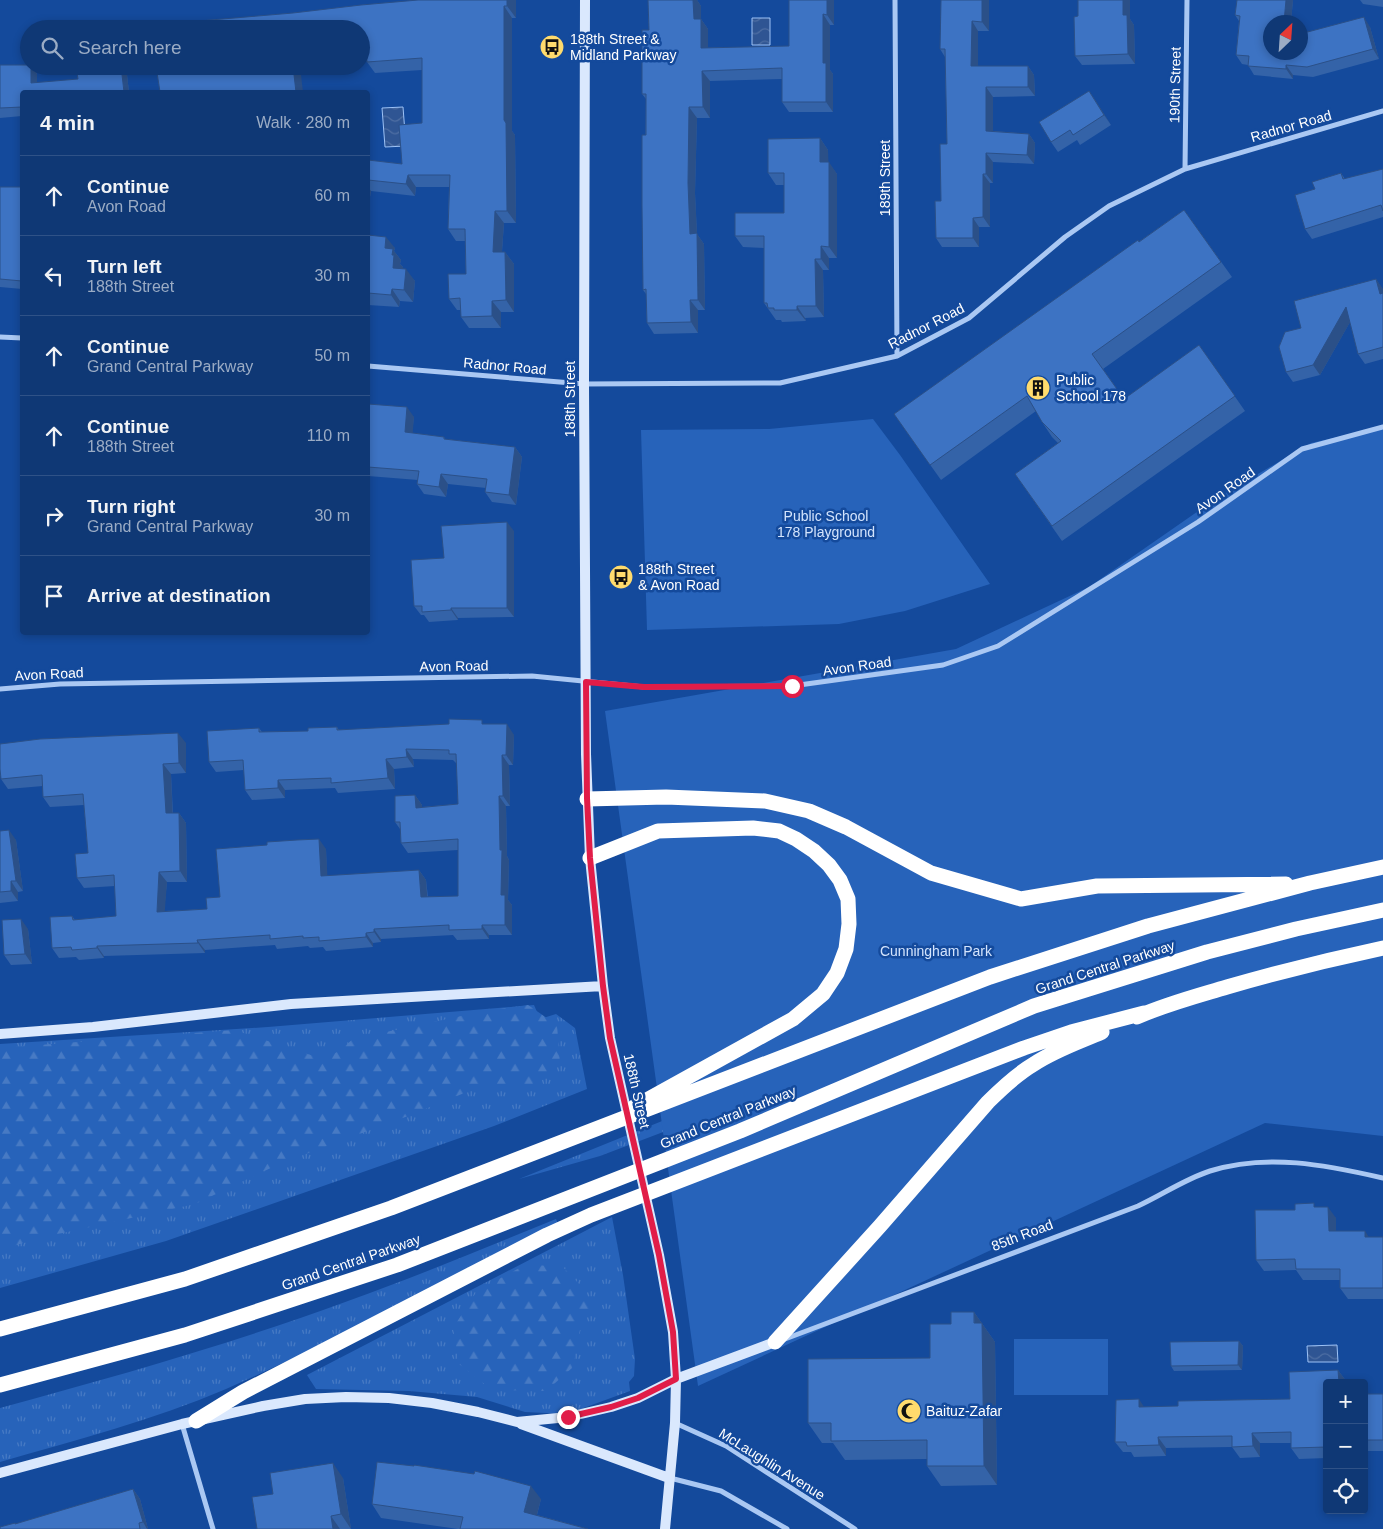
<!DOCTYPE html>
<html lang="en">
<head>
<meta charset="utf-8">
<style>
  :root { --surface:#0f3875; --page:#1d437d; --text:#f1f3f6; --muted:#9bacc5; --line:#2f5287 }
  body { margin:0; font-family:Helvetica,sans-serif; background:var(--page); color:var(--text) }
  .controls { position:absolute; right:15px; bottom:15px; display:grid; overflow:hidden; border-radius:5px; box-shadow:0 2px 8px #0003 }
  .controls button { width:45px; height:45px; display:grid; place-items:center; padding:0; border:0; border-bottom:1px solid var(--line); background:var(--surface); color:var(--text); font:25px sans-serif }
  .compass { position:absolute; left:1263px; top:15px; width:45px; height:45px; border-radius:50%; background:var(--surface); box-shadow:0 2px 8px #0003; rotate:25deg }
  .stop { position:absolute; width:15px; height:15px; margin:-11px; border:4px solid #e11d48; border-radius:50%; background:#fff }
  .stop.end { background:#e11d48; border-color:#fff; box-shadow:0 1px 5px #0008 }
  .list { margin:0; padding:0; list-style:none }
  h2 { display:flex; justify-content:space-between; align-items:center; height:65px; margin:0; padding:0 20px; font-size:21px }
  h2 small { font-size:16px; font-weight:400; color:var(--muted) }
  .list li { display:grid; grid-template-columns:32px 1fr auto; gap:15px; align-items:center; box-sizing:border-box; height:80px; padding:0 20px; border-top:1px solid var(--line) }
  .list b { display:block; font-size:19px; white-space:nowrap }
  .list p { margin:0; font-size:16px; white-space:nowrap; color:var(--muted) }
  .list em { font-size:16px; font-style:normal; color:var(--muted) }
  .icon { flex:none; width:28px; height:28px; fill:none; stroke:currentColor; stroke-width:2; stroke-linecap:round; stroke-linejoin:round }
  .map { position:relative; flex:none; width:1383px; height:1529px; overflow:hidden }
  .search { position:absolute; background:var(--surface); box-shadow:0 2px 8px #0003; left:20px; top:20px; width:350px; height:55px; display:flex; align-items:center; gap:12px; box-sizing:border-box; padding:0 18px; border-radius:28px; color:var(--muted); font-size:19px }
  .panel { position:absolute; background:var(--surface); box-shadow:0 2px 8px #0003; left:20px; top:90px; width:350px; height:545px; border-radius:5px }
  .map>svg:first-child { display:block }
  .grass { fill:url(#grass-tufts) }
  .forest { fill:url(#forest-firs) }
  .park { fill:#2763ba }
  .water { fill:url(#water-waves); stroke:#9dc2f6 }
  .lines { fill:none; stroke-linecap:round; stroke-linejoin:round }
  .street { stroke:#aac8f3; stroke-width:5 }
  .secondary { stroke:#dae8fd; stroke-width:10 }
  .highway { stroke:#fff; stroke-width:15 }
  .wall { fill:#3463a8 }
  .shaded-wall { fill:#2b5088 }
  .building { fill:#3d73c3; stroke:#2b5088 }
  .route { stroke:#e11d48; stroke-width:6 }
  .labels { text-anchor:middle; stroke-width:5; stroke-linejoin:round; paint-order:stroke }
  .poi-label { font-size:14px; fill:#fff; stroke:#144a9c; text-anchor:start }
  .street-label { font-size:14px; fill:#fff; stroke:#144a9c }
  .park-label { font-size:14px; fill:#d3e4fd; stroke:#144a9c }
</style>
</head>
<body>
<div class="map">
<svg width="1383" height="1529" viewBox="0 0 1383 1529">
  <defs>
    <pattern id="grass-tufts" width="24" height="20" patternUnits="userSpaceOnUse" patternTransform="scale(1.25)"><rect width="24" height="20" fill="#2763ba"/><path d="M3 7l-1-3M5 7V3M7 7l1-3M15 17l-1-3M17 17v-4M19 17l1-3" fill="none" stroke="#477ac4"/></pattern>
    <pattern id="forest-firs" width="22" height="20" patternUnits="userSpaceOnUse" patternTransform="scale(1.25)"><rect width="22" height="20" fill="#2763ba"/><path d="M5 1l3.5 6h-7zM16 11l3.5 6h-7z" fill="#477ac4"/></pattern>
    <pattern id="water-waves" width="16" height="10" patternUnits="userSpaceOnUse" patternTransform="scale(1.25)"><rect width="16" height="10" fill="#2f5593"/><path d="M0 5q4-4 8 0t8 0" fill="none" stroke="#4e6ea3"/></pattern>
  </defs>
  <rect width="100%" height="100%" fill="#144a9c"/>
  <path class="grass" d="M534,1005L540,1019L556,1014L575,1028L587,1089L494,1126L166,1241L0,1288V1044L268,1027Z
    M677,1115L679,1126L600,1156L519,1179Z
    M612,1217L623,1275L635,1359L634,1376L629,1382L630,1391L567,1414L525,1412L477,1397L409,1391L316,1389L307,1375Z
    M556,1219L558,1224C448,1280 339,1339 226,1389C153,1420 76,1440 0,1462V1408C117,1376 234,1343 348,1301C418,1276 487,1247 556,1219Z"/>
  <path class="forest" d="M528,1005L557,1025L560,1063L530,1086L474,1089L408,1116L279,1164L195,1204L40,1238L0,1250V1048L234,1030L323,1059L339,1051L353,1039L485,1011Z
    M561,1265L579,1284L593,1307L581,1325L572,1368L546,1391L492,1390L459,1364L453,1328L477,1291L523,1266Z"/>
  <path class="park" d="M873,419L900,455L990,584L905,611L839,624L647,630L641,430L769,429Z
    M1383,427V1136L1265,1123L698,1386L605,711L956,649L1089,587L1217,498L1311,443Z
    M1014,1339H1108V1395H1014Z"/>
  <path class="water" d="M752,18H770V45H752Z
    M403,107L406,146L385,147L382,108Z
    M1337,1345L1338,1362H1308L1307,1346Z"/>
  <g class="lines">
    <path class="street" d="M895,0L897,356
      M1185,169L1187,0
      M0,337L22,338
      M368,366L584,384L780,383L897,356L969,318L1065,237L1109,206L1185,169L1383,111
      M0,689L60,684L532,676L644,687L792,686L943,665L998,646L1198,522L1302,449L1383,427
      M785,1339L1138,1206C1162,1195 1185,1179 1210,1171C1267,1153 1326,1165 1383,1178
      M675,1423L726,1446L855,1529
      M182,1424L213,1529
      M670,1478L721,1491L787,1529"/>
    <path class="secondary" d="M585,0L584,384L586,754L590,858L603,986L610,1038L659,1255L673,1332L676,1379L675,1423L665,1529
      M0,1034L93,1027L291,1004L603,986
      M521,1424L669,1478
      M0,1473L182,1424L263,1406L305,1399L346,1397L389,1398L432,1403L478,1412L517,1422L568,1417L611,1407L638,1398L676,1379L775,1342"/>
    <path class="highway" d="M587,799L666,797L765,801L809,811L846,827L931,873L1021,899L1097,886L1286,884
      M590,858L658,831L753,828L779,831L796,839L814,851L829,865L840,880L848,899L849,924L846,949L837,973L823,994L793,1019L634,1107
      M1137,1017C1166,1004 1197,996 1227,987C1279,972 1331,959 1383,948
      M0,1329L185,1279L391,1208L990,977L1148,926L1310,883L1383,867
      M775,1342L880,1226L988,1102C1002,1088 1017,1074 1034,1064C1055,1050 1079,1042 1102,1032
      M0,1385L185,1335L397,1265L740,1131L1034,1006L1207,952L1296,929L1383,910
      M196,1421L243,1392L547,1235L591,1215L1024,1048L1071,1032L1144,1013"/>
  </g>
  <path class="wall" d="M516,0V18H512V131L515,135L516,223H504L502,252H505L514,264V312H501V328H469L461,317V310H457L449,299L466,274L465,241H456L448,229L449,187H416L415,196L371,191L370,197L368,196V160L402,164L422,123V70L375,73L367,62V57L361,58V29Z
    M648,0H697L701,6V19L708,29V48L789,46V0H834V25H830V70L833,74V112H789L782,102V79L710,81V118H697L695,193L697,234L704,244L705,310H698V333L654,334L647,323L646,294L643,290L646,99L642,94L649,30Z
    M989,0V31H978V66H1028L1034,75L1035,96L993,97V131L1029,134L1035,143L1034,164L993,162V183H990V227H979V247H942L936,238L941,201L947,144L945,57L940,49Z
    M1078,0H1130V19L1134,25L1135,64L1082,65L1075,56L1078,16Z
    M1237,0H1293L1291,22H1270V52L1370,27L1379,59L1313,77L1293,75V79L1254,75L1248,65L1242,64L1236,55L1239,21L1235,15Z
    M1360,0H1383V7L1363,4Z
    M0,65L32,66L37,74V83L78,79L76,66H126L129,92H22V116L0,118Z
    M1089,91L1111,125L1080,145L1077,140L1058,152L1051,142Z
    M820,138L828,150V162L837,174V258H829V270H823L824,317L805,318L806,321L782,322L781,320H776L764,303V248L743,247L735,236L784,213V185H776L768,173Z
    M1383,169V217L1312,239L1305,229L1341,173L1345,179Z
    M0,187H22V289L0,287Z
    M1184,210L1232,277L1103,369L1124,399L1199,345L1245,411L1062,541L1015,474L1058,443L1052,437L1042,422L1036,411L941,480L894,414Z
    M368,235L395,248L394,251L401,260L400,264L403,267L402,268L415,281L413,302L400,301L399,307L368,305Z
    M1376,279L1383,290V359L1365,364L1358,354L1350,322L1320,375L1293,382L1286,372L1301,328Z
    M368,404L414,417L412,433L444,437L445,439L515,447L522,457L516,505L492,502L485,492L486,488L448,484L446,497L424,494L417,484L418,480L368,476Z
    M514,531V617L458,618V620L429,622L424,615H421L414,606L444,558Z
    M485,724L514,735L513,765H509L510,806H506L507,856L509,860L508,900L512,905V935H489V939L457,940L453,935L381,939V942L373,943V947L326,951L323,947L310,948L308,946L277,949L275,945L205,950V953L104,956V958L79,960L76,957L59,958L52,948L72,916L75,920L116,916L115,886L84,888L77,878L88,853L84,805L50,807L43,797V786L8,789L1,779V776H0V744L186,743V773L171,774L173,813H179L186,823L187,882H167L164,911L207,909L220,897L326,849L327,876L419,870L426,880L428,897L458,896V850L408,853L401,843L400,829L395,822L415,795L422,805V807L458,804L457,764L453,760L413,759L414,767L394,769L395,789L338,793L335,788L285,790V798L252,800L245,790L244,770L216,772L209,762L259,728L262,732L308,731L337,727L339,730Z
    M0,831L16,840L23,891L18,892V901L0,903Z
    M28,929L32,964L11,965L4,955Z
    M1317,1207L1336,1218V1231L1369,1237H1383V1299H1348L1340,1288V1280H1303L1296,1270L1264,1271L1256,1260L1295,1210Z
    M974,1312L995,1342L997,1485L941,1486L927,1466V1459L845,1460L833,1443H822L808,1423L930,1358L951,1324Z
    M1239,1341L1243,1346L1242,1370L1174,1371L1171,1366Z
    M1338,1370L1346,1381L1327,1383V1458L1299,1459L1291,1448V1443H1260V1457L1240,1458L1232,1447L1166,1448V1456L1134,1457L1131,1452H1123L1115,1442L1144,1407L1178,1406L1290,1399Z
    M1364,1394H1383V1451H1364Z
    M343,1478L351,1529H257L273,1494Z
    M133,1489L140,1499L148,1529H0L15,1523L16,1524Z
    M541,1499L537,1515L588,1529H458L381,1518L372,1504Z"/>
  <path class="shaded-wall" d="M507,0H516V18L507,6Z
    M692,0H697L701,6V19L708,29V58L701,48L694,19Z
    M827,0H834V25L827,15Z
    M982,0H989V31L982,22Z
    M1123,0H1130V19L1134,25L1135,64L1128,54L1123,15Z
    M1286,0H1293L1291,22H1284Z
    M504,6L512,18V131L515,135L516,223L507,211L504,120Z
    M823,14L830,25V70L833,74V112L826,102L823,63Z
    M1364,17L1370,27L1379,59L1373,49Z
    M972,21L978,31V76L971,66Z
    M1286,65L1293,75V79L1286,69Z
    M31,66H32L37,74V92L31,83Z
    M121,66H126L129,92H124Z
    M293,66H300L303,92H296Z
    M1028,66L1034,75L1035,96L1028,87Z
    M702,71L710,81V118L703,107Z
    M986,87L993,97V140L986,131Z
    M1089,91L1096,101L1111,125L1104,115Z
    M689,107L697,118L695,193L697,234L704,244L705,310L698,300L690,234L688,183Z
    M1029,134L1035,143L1034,164L1027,155Z
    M820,138L828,150L829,174L820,162Z
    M986,153L993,162V183L986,174Z
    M829,162L837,174V258L829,247Z
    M983,174L990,183V227L983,217Z
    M408,175L416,187L415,196L406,184Z
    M368,187L371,191L370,197L368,193Z
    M495,211L504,223L501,264L493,252Z
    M973,218L979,227V247L973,238Z
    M22,231V260L21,257Z
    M386,237L395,248L394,251L401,260L400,264L403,267L402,280L393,268L385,248Z
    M821,246L829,258V270L821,259Z
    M505,252L514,264V312L506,300Z
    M815,259L823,270L824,317L816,306Z
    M406,269L415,281L413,302L404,290Z
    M1376,279L1383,289V299L1380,294Z
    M392,289L400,301L399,307L391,295Z
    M690,300L698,310V333L691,322Z
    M492,301L501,312V328L492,316Z
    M797,306L805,318L806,321L797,310Z
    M1346,307L1353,317L1320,375L1313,365Z
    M407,407L414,417L412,442L405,432Z
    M515,447L522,457L516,505L509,495Z
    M441,474L448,484L446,497L439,487Z
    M507,522L514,531V617L507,608Z
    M451,608L458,618V620L451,610Z
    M507,724L514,735L513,765L506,755Z
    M178,733L186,743V773L179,763Z
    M406,749L413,759L414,767L407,757Z
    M502,755L509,765L510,806L503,796Z
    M386,759L394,769L395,789L388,778Z
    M163,764L171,774L173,823L166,813Z
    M278,780L285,790V798L278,788Z
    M415,795L422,805L423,818L416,808Z
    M499,796L506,806L507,856L509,860L508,900L512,905V935L505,925L501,895L500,850Z
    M179,813L186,823L187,882L180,871Z
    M9,830L16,840L23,891L16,881Z
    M319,839L326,849L328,887L321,876Z
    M419,870L426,880L428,907L421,897Z
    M159,872L167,882L164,922L157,912Z
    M11,881L18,892V901L11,891Z
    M21,919L28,929L32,964L25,954Z
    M482,925L489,935V939L482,929Z
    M374,929L381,939V942L374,932Z
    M366,933L373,943V947L366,937Z
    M197,940L205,950V953L198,943Z
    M97,946L104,956V958L97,948Z
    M1328,1207L1336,1218V1242L1329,1231Z
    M1365,1231L1372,1242L1365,1237Z
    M974,1312L995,1342L997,1485L984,1466Z
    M1239,1341L1243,1346L1242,1370L1238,1365Z
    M1338,1370L1346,1381V1383H1339Z
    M1139,1399L1146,1410L1139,1407Z
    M1252,1433L1260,1443V1457L1253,1446Z
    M1158,1437L1166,1448V1456L1159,1445Z
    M333,1463L343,1478L351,1529L341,1514Z
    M531,1486L541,1499L534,1526L524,1512Z
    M133,1489L140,1499L148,1529H147L143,1522Z
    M331,1516L340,1529H333Z"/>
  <path class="building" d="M418,0H507V6H504V120L506,123L507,211H495L493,252H505L506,300L492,301V316L461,317L460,298L449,299L448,274H466L465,229H448L450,175H408L406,184L368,180V160L402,164L399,125L422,123V58L367,62L366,44L361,45V29H151V27L187,24V22L293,13L361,5Z
    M648,0H693L694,19H701V48L789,46V0H827V15L823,14V63H826V102H782V68L702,71L703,107H689L688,183L690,234L697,233L698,300H690L691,322L647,323L646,289L643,290L642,206V135H646V94H642V30H649Z
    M941,0H982V22L972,21L971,66H1028V87H986V131L1029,134L1027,155L986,153V174H983V217L973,218V238H936L935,201H941L940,144H947L945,49H940Z
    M1078,0H1123V15H1127L1128,54L1075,56L1074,17L1078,16Z
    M1237,0H1286L1284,22H1270V52H1300V34L1364,17L1373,49L1307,67L1286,65V69L1248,66L1249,56L1236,55L1240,16L1235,15Z
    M0,65H29V66H31V83L78,79L76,66H121L124,92H22V107L0,108Z
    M156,66H293L296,92H160Z
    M1089,91L1104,115L1073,135L1070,130L1051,142L1039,122Z
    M820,138V162H829V247L821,246V259H815L816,306H797V310H774V308H768L767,303H764V236H735V213H784V173H768V139Z
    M1383,169V211L1381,205L1305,229L1295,195L1315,189L1312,182L1341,173L1343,179Z
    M0,187H22V231L21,257H22V281L0,279Z
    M1184,210L1221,262L1092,354L1124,399L1199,345L1235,396L1052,526L1015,474L1061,441L1042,422L1027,396L930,465L894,414L1138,240L1139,242Z
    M368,235L386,237L385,248L393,249L392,255H394L393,268L406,269L404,290L392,289L391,295L368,293Z
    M1376,279L1380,294L1383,293V347L1358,354L1346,307L1313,365L1286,372L1279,347L1285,332L1301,328L1294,301Z
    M368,404L407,407L405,432L444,437V439L515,447L509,495L485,492L487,479L441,474L439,487L417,484L419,471L368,467Z
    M507,522V608H451V610L422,612V606H414L411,560L444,558L441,526Z
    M449,719L482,720V724H507L506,755H502L503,796H499L500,850H502L501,895H505V925H482V929L449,930V925L374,929V932L366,933V937L319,941V937L303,938V936L270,939V935L197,940L198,943L97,946V948L72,950L71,947L52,948L50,917L72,916L73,920L116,916L114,875L77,878L75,854L88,853L83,794L43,797L42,775L1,779L0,769V744L40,739L178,733L179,763L163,764L166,813H179L180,871L159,872L157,912L207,909L206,898L220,897L216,849L267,845V842L297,840L319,839L321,876L419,870L421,897L458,896V839L401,843L400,822H395V796L415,795L416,808L458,804L456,754H449V750L406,749L407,757L386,759L388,778L331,783V778L278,780V788L245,790L243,760L209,762L207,731L259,728V732L308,731V728L337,727V730L449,724Z
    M9,830L16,881H11V891L0,892V831Z
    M21,919L25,954L4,955L2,920Z
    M1314,1203V1207H1328L1329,1231H1365V1237H1383V1288H1340V1269H1296L1295,1259L1256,1260L1255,1210H1295V1204Z
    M951,1312H974V1323H982L984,1466H927V1440L831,1441V1423H808V1359L930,1358V1324H951Z
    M1239,1341L1238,1365L1171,1366L1170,1342Z
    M1338,1370L1339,1383H1327V1447L1291,1448V1432L1252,1433L1253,1446L1232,1447V1436L1158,1437L1159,1445L1127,1446L1126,1442H1115L1116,1400L1139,1399V1407L1178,1406V1401L1290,1399L1289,1372Z
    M1364,1394H1383V1440H1364Z
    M377,1462L414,1466V1465L474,1474L475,1471L531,1486L524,1512L588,1529H460L463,1517L372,1504Z
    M333,1463L341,1514L331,1516L333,1529H257L252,1497L273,1494L270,1473Z
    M133,1489L143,1522L139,1523L140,1529H0V1527L15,1523V1524Z"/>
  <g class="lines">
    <path class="route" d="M568,1417L611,1407L638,1398L676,1379L673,1332L659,1255L610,1038L603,986L590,858L587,798L586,682L644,687L792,686"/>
  </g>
  <defs>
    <symbol id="bus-disc" viewBox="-11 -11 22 22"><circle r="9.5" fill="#ffdb6d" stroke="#144a9c"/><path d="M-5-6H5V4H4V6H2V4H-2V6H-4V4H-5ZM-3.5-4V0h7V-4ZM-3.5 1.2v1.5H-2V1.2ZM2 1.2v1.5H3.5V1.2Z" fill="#111"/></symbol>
    <symbol id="building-disc" viewBox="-11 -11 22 22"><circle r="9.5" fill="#ffdb6d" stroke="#144a9c"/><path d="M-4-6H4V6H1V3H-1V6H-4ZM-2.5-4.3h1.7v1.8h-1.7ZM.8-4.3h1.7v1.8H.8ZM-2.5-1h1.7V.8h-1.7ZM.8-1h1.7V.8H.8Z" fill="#111"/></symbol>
    <symbol id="mosque-disc" viewBox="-11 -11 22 22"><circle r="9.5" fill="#ffdb6d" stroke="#144a9c"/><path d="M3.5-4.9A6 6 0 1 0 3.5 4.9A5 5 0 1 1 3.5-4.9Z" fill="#111"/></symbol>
  </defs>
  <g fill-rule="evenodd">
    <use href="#bus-disc" x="538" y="33" width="28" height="28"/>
    <use href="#building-disc" x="1024" y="374" width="28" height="28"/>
    <use href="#bus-disc" x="607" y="563" width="28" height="28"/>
    <use href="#mosque-disc" x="895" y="1397" width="28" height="28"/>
  </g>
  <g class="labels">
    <g class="poi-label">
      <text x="570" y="44">188th Street &amp;<tspan x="570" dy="16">Midland Parkway</tspan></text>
      <text x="1056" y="385">Public<tspan x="1056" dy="16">School 178</tspan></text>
      <text x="638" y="574">188th Street<tspan x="638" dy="16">&amp; Avon Road</tspan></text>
      <text x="926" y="1416">Baituz-Zafar</text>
    </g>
    <g class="street-label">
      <text transform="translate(1175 85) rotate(-89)" y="5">190th Street</text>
      <text transform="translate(1291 126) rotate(-16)" y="5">Radnor Road</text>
      <text transform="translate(885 178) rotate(-90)" y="5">189th Street</text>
      <text transform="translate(926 326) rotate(-27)" y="5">Radnor Road</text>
      <text transform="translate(505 366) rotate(5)" y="5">Radnor Road</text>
      <text transform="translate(570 399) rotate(-90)" y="5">188th Street</text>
      <text transform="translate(1225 490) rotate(-35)" y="5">Avon Road</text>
      <text transform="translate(454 666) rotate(-1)" y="5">Avon Road</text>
      <text transform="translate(857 666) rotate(-8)" y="5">Avon Road</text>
      <text transform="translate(49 674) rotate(-3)" y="5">Avon Road</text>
      <text transform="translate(1105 967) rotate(-18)" y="5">Grand Central Parkway</text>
      <text transform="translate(637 1091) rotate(77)" y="5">188th Street</text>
      <text transform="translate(728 1117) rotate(-22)" y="5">Grand Central Parkway</text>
      <text transform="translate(1022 1235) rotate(-21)" y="5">85th Road</text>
      <text transform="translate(351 1262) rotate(-19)" y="5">Grand Central Parkway</text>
      <text transform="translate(772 1464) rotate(32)" y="5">McLaughlin Avenue</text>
    </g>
    <g class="park-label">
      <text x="826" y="521">Public School<tspan x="826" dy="16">178 Playground</tspan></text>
      <text x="936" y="956">Cunningham Park</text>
    </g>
  </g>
</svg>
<div class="controls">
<button>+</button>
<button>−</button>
<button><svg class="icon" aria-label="locate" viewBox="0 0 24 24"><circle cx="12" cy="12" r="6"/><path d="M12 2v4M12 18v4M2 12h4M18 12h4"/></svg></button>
</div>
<svg class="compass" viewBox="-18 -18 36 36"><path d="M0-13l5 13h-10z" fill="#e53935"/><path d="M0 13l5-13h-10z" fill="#9bacc5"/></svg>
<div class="stop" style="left:792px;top:686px"></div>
<div class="stop end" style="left:568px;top:1417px"></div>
<div class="search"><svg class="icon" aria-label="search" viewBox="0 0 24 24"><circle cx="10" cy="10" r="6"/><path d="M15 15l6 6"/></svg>Search here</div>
<section class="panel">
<h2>4 min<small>Walk · 280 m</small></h2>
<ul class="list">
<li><svg class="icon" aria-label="ahead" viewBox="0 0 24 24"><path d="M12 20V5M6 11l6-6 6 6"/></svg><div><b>Continue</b><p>Avon Road</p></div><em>60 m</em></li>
<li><svg class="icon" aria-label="left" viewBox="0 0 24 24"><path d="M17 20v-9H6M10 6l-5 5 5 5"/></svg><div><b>Turn left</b><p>188th Street</p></div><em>30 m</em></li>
<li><svg class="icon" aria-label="ahead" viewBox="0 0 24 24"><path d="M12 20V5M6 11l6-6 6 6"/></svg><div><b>Continue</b><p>Grand Central Parkway</p></div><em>50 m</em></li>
<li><svg class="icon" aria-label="ahead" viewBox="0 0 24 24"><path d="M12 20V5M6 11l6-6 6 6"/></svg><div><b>Continue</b><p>188th Street</p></div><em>110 m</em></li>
<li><svg class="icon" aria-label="right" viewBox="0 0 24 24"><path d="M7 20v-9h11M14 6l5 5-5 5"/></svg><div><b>Turn right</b><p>Grand Central Parkway</p></div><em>30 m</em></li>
<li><svg class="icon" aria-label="arrive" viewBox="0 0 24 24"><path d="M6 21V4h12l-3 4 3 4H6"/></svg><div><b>Arrive at destination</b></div></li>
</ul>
</section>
</div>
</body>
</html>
